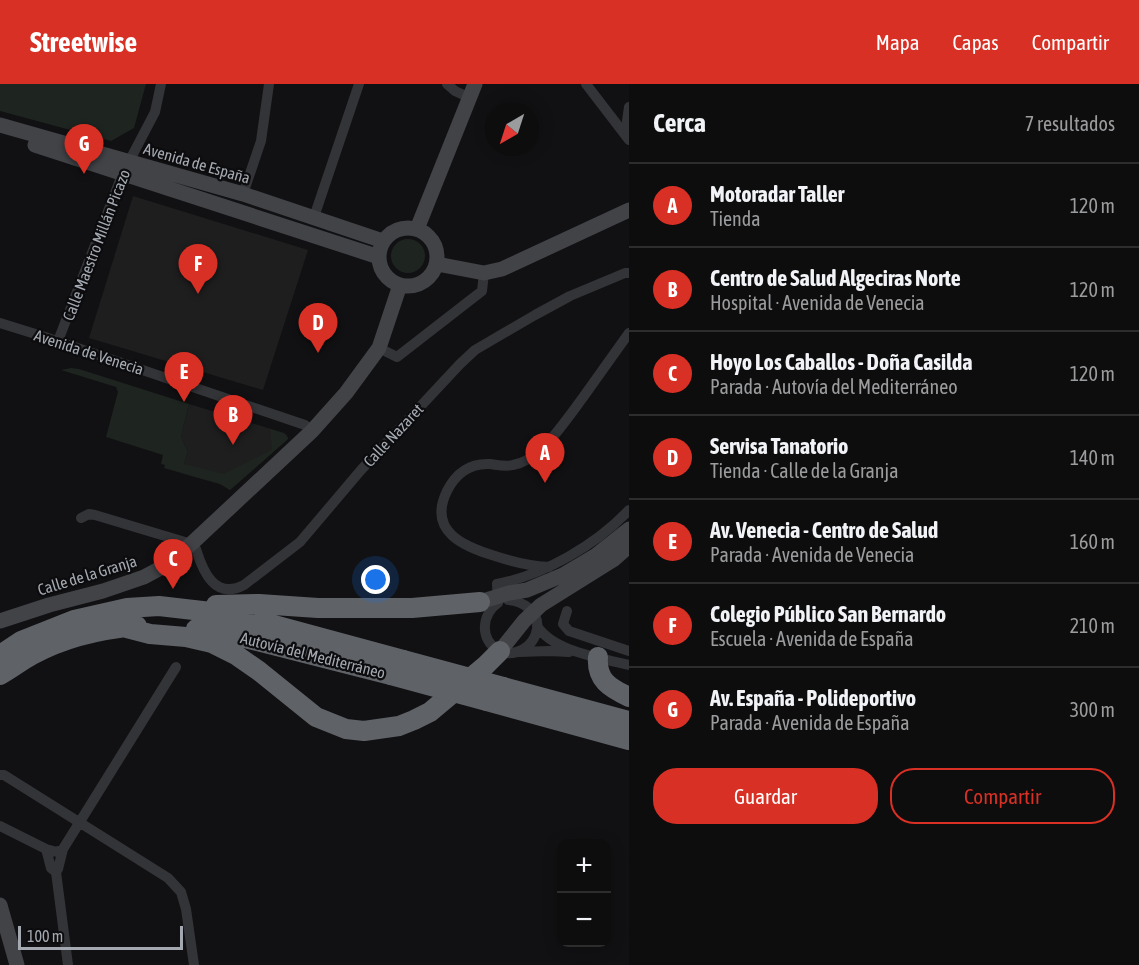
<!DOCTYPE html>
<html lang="es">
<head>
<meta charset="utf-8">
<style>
  :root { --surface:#0d0d0e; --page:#1b1b1c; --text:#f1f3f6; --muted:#9a9c9e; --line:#2d2d2e; --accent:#d93025 }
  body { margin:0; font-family:"Asap Condensed",sans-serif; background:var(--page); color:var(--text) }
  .controls { position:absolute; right:18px; bottom:18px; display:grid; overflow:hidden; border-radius:12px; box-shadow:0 3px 15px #0003 }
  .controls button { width:54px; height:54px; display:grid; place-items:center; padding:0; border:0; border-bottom:2px solid var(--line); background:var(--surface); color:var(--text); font:30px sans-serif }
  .compass { position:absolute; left:485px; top:18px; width:54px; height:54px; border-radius:50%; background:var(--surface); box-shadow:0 3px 15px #0003; rotate:219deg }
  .scale { position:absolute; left:18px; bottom:15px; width:165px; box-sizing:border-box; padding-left:6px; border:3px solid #a4a9b1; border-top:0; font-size:16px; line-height:21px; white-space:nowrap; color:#a4a9b1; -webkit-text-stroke:4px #0c0c0e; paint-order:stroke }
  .you { position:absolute; left:376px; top:496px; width:21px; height:21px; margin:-15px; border:4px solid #fff; border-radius:50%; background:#1a73e8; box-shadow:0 0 0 9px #1a73e833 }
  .badge { display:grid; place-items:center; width:39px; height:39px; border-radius:50%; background:var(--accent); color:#fff; font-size:20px; font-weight:700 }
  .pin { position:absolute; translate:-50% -50px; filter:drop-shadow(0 2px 3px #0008) }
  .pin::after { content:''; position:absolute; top:32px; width:21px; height:18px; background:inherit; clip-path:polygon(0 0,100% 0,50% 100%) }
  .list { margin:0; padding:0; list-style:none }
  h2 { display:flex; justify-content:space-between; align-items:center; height:78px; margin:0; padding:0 24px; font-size:26px }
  h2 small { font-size:20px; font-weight:400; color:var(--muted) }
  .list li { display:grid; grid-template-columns:39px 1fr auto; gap:18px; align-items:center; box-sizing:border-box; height:84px; padding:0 24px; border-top:2px solid var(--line) }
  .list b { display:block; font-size:22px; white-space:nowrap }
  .list p { margin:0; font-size:20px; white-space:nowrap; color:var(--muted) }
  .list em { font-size:20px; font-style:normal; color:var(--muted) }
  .actions { display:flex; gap:12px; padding:18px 24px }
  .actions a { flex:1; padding:14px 0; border:2px solid var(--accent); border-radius:24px; text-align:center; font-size:21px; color:var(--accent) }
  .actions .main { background:var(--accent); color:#fff }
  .map { position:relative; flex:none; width:629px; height:881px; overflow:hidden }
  header { display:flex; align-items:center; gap:36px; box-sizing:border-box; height:84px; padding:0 30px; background:var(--accent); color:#fff }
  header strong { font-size:28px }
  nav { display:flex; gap:33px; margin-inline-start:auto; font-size:21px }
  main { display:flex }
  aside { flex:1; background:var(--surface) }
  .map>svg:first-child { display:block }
  .built { fill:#1e1e1f }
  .grass { fill:#1e241f }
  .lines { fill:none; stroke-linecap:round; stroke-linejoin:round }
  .street { stroke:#333437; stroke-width:10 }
  .secondary { stroke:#414347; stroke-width:15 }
  .highway { stroke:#5f6267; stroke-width:20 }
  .highway-bridge { stroke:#5f6267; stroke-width:20 }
  .labels { text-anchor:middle; stroke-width:4.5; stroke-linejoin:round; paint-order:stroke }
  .street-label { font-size:16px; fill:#a4a9b1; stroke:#0c0c0e }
</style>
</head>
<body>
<header>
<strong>Streetwise</strong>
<nav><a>Mapa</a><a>Capas</a><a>Compartir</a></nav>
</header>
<main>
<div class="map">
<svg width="629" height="881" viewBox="0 0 629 881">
  <rect width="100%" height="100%" fill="#111113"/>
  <path class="built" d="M133,112L308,166L263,306L89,254Z
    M189,320L284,349L287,352L288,355L230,406L220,400L181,389L188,367L183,358L181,352Z"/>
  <path class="grass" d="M0,0H146L134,44L111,57L0,27Z
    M391 172a17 17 0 1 1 34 0a17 17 0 1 1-34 0Z
    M71,284L79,285L189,320L181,352L183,358L188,367L184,380L224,390L270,367L272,365L270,345L284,349L287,352L288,355L230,406L220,400L164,384L165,381L161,380L163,371L106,353L118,308L116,303L61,286Z"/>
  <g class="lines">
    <path class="street" d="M447,0L455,7L470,14
      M586,0L629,56
      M625,51L629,23
      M243,110L261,57L269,0
      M314,133L359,0
      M0,239L45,253L305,341L312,347
      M58,257L122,91L155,28L161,0
      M379,264L397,273L482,207L484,189
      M81,434L89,430L95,431L185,458L196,465C203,488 215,516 244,501L300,458L361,386L460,280L475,266L535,231L570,212L625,189H629
      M549,483C530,482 513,478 495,472C465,463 427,448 447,407C456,389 470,379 490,380C498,381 506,383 513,381C524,379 533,373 541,366C557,350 570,331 584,312C599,291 614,270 629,249
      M498,519L497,500C544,491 596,461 629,426
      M498,519C482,530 479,555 498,566C514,575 534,563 537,545C540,528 523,517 508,516
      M567,527L563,540L569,547L629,567
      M537,542C554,568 601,574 629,581
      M519,568L549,567L569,568
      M0,691H4L168,794L181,808L186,825L194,881
      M0,742L46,765L57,768L63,765L176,583
      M46,765L51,784L56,788L68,881
      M56,788L58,785L63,765"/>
    <path class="secondary" d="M0,41L243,110L383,157
      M35,61L379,173
      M379 173a29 29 0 1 1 58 0a29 29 0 1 1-58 0Z
      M417,145L475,0
      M437,180L484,189L502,185L629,126
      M480,518L509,509L527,506L563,491L595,472L629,445
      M0,537L49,521L103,507L144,493L157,486L190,461L312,347L346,309L379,264L400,201
      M500,567L524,537L541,521L613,476L629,462
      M0,821L17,881"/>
    <path class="highway" d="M216,521L259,520L318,524H412L480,518
      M123,543L150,550L186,553L212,559L236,571L259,587L316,633L346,645L364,647L399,642L414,636L430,628L485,582L500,567
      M196,545L245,554L391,591
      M0,571L21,557L74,536L127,524L159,522L211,528L270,540L403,576
      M598,573C596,596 610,604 629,613
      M0,591C11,585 21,577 32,571C63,554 102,545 137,542
      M503,603L629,637
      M487,617L629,656"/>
    <path class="highway-bridge" d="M403,576L503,603
      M391,591L487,617"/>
  </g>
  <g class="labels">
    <g class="street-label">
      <text transform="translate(197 79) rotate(16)" y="6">Avenida de España</text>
      <text transform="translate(96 161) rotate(-69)" y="6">Calle Maestro Millán Picazo</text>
      <text transform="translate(89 268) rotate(18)" y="6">Avenida de Venecia</text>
      <text transform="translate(393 351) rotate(-47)" y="6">Calle Nazaret</text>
      <text transform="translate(87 491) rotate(-17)" y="6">Calle de la Granja</text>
      <text transform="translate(313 571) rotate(14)" y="6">Autovía del Mediterráneo</text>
    </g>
  </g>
</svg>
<div class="controls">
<button>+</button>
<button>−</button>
</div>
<svg class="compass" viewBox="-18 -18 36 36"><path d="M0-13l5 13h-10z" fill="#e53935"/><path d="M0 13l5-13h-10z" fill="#9a9c9e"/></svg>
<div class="scale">100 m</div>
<div class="you"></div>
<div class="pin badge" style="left:545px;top:399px">A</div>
<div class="pin badge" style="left:233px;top:361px">B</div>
<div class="pin badge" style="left:173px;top:505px">C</div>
<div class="pin badge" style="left:318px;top:269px">D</div>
<div class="pin badge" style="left:184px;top:318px">E</div>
<div class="pin badge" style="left:198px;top:210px">F</div>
<div class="pin badge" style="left:84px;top:90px">G</div>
</div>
<aside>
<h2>Cerca<small>7 resultados</small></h2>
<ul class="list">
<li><span class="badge">A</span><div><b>Motoradar Taller</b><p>Tienda</p></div><em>120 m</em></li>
<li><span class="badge">B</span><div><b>Centro de Salud Algeciras Norte</b><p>Hospital · Avenida de Venecia</p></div><em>120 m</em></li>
<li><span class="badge">C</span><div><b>Hoyo Los Caballos - Doña Casilda</b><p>Parada · Autovía del Mediterráneo</p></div><em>120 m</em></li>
<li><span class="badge">D</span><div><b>Servisa Tanatorio</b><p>Tienda · Calle de la Granja</p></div><em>140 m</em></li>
<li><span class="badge">E</span><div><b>Av. Venecia - Centro de Salud</b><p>Parada · Avenida de Venecia</p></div><em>160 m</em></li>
<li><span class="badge">F</span><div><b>Colegio Público San Bernardo</b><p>Escuela · Avenida de España</p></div><em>210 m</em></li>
<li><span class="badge">G</span><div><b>Av. España - Polideportivo</b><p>Parada · Avenida de España</p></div><em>300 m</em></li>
</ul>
<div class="actions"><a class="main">Guardar</a><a>Compartir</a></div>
</aside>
</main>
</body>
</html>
